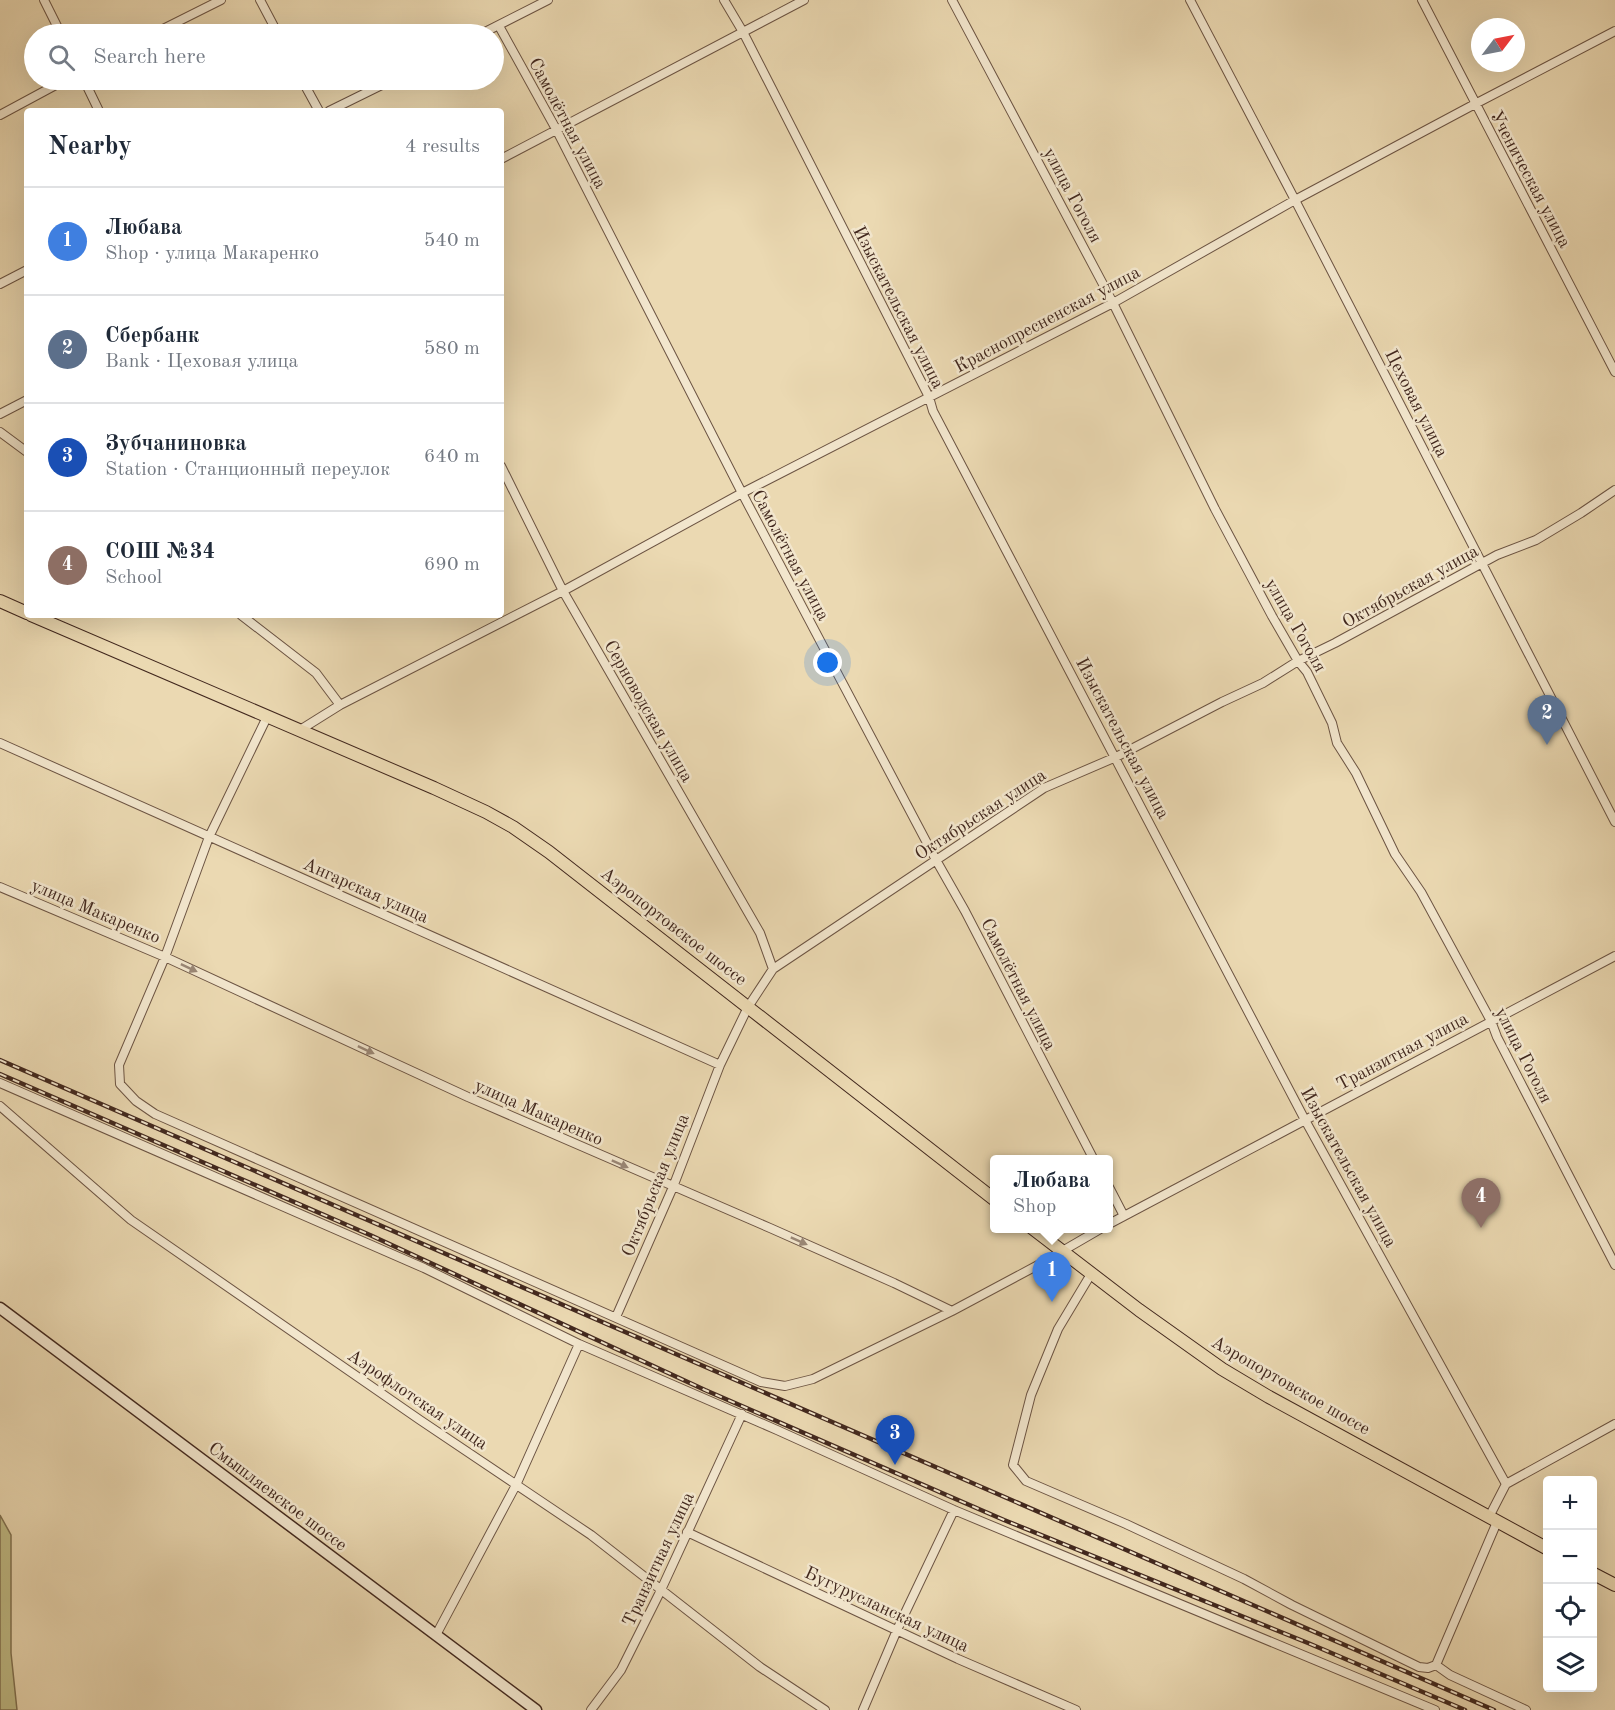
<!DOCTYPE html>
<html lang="en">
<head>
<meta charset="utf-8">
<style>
  :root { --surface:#fff; --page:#f2f2f3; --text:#1f2937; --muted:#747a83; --line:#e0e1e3; --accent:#8f2418 }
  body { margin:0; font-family:"Old Standard TT",serif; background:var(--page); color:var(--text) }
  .controls { position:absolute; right:18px; bottom:18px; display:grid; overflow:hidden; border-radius:6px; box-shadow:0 6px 24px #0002 }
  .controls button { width:54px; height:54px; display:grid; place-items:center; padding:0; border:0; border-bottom:2px solid var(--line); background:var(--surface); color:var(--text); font:30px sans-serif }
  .compass { position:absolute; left:1471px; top:18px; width:54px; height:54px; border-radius:50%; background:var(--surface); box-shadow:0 6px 24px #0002; rotate:58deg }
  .you { position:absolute; left:828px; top:663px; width:21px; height:21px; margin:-15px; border:4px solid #fff; border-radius:50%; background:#1a73e8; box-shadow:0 0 0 9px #1a73e833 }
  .badge { display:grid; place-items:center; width:39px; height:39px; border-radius:50%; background:var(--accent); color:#fff; font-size:20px; font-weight:700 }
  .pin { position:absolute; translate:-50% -50px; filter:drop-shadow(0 2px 3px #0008) }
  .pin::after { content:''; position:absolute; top:32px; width:21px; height:18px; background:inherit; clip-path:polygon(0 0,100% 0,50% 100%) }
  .popup { position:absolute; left:990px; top:1155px; width:123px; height:78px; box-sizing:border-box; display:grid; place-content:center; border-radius:6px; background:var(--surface); filter:drop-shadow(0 2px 4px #0005); font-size:20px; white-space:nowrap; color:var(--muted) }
  .popup b { font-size:22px; color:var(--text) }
  .popup::after { content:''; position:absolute; left:50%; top:100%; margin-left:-12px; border:12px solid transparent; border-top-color:var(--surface) }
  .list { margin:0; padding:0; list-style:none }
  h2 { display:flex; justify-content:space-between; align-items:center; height:78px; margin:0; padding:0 24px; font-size:26px }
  h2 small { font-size:20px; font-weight:400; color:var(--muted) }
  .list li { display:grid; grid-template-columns:39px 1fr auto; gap:18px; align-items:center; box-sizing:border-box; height:108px; padding:0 24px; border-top:2px solid var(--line) }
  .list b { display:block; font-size:22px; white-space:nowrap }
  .list p { margin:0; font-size:20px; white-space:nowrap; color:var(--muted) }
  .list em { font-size:20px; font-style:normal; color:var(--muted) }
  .icon { flex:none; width:33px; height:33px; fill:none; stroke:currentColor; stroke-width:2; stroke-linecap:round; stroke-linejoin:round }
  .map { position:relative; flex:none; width:1615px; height:1710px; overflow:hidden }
  .search { position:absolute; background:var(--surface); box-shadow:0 6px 24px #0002; left:24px; top:24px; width:480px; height:66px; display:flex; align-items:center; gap:15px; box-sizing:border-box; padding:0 21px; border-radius:33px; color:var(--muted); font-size:22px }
  .panel { position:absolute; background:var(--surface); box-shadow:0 6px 24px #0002; left:24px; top:108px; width:480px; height:510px; border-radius:6px }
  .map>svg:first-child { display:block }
  .green { fill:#c0bc87; stroke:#817252; stroke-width:1.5 }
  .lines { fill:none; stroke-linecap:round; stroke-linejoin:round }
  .street-casing { stroke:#6c5443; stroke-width:10 }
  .secondary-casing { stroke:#42281e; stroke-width:13 }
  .primary-casing { stroke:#42281e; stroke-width:14 }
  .street { stroke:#f2e6cd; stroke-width:8 }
  .secondary { stroke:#f2e6cd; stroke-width:10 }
  .primary { stroke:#ebd9b2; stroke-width:12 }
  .rail-casing { stroke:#42281e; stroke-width:4.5 }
  .rail { stroke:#f2e6cd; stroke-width:2; stroke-dasharray:7; stroke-linecap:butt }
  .oneway { fill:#9a8776 }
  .labels { text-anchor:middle; stroke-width:5; stroke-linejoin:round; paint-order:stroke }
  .street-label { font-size:18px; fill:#42281e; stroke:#f2e6cd }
</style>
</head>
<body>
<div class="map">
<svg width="1615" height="1710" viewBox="0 0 1615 1710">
  <rect width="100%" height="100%" fill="#ebd9b2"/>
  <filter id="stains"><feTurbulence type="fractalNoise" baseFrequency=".00333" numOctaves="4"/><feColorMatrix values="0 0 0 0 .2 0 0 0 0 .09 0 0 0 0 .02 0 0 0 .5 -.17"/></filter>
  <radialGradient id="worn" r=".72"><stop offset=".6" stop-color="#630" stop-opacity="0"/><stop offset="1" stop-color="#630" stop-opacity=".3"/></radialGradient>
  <path class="green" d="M0,1515L11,1535V1653L17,1710H0Z"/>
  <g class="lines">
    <defs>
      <path id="street" d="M44,0L61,34
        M260,0L278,34
        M724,0L743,32L929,397L933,411L1305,1120L1506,1484
        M952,0L1113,303L1215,509L1272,616L1298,661L1307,672L1332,723L1337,743L1356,773L1395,854L1421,892L1491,1021L1497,1037L1615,1265
        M1190,0L1295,200L1615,822
        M1422,0L1615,372
        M499,26L556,129L742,493L936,860L965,911L1094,1160
        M153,34L221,0
        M481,34L548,0
        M84,80L99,111
        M302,80L319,111
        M329,111L392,80
        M0,115L65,80
        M501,159L804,0
        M0,284L27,270
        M0,414L27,400
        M0,432L27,452
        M501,466L563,591L760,933L773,969
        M241,615L316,673L340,705
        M267,717L209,837L165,957L119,1065L120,1084L136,1101L155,1114L761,1382L785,1386L813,1379L952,1311
        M300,730L340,705L563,591L742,493L1113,303L1295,200L1475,104L1615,31
        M0,743L720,1065
        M0,887L165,957L468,1097L770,1228L894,1283L952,1311L1040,1264L1102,1228
        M0,1083L424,1268L579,1344L777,1430L954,1510L1435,1710
        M0,1106L131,1220L420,1420L591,1535L760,1667L825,1710
        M1109,1187L1124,1216
        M1109,1224L1615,956
        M1091,1274L1058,1329L1031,1395L1013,1465L1026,1481L1126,1524L1244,1579L1292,1605L1419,1667L1428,1668L1436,1665L1497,1522
        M616,1317L673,1187L720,1065L748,1007L773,969L1044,788L1116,757L1222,702L1263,683L1298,661L1335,643L1497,555L1536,540L1581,513L1615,490
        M1489,1517L1506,1484L1615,1424
        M687,1532L958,1659L1076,1710
        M436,1635L516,1485L579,1344
        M1436,1665L1450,1675L1526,1710
        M591,1710L621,1670L661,1590L742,1414
        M863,1710L897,1630L954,1510"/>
      <path id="secondary" d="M0,1308L536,1710"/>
      <path id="primary" d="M0,601L27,613
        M31,615L434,788L486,812L513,827L549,852L995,1200
        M1032,1228L1139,1310L1222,1369L1269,1397L1548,1549
        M1592,1573L1615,1585"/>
    </defs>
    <use href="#street" class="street-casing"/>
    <use href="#secondary" class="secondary-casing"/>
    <use href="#primary" class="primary-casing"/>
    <use href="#street" class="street"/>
    <use href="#secondary" class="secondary"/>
    <use href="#primary" class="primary"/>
    <defs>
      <path id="rail" d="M0,1060L1494,1710
        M0,1074L370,1235L705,1390L1004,1520L1308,1643L1465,1710"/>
    </defs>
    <use href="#rail" class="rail-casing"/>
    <use href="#rail" class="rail"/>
  </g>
  <defs><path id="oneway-solid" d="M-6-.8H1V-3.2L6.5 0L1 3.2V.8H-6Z" transform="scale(1.5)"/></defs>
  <g class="oneway">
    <use href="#oneway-solid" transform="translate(189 968) rotate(25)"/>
    <use href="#oneway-solid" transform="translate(366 1050) rotate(25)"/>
    <use href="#oneway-solid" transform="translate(620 1164) rotate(24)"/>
    <use href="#oneway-solid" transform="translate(799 1241) rotate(24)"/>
  </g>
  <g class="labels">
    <g class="street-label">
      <text transform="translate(568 123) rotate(62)" y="6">Самолётная улица</text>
      <text transform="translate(1531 179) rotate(62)" y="6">Ученическая улица</text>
      <text transform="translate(1073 195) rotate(62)" y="6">улица Гоголя</text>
      <text transform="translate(899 307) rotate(63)" y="6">Изыскательская улица</text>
      <text transform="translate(1047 319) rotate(-28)" y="6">Краснопресненская улица</text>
      <text transform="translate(1417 403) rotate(63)" y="6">Цеховая улица</text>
      <text transform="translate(791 555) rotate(62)" y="6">Самолётная улица</text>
      <text transform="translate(1410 586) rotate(-29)" y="6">Октябрьская улица</text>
      <text transform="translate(1296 625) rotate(60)" y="6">улица Гоголя</text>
      <text transform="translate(649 711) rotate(60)" y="6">Серноводская улица</text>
      <text transform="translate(1123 738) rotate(62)" y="6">Изыскательская улица</text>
      <text transform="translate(980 814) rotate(-33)" y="6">Октябрьская улица</text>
      <text transform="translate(366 890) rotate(24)" y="6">Ангарская улица</text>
      <text transform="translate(96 911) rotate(23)" y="6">улица Макаренко</text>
      <text transform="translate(674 926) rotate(38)" y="6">Аэропортовское шоссе</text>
      <text transform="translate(1019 984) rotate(63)" y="6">Самолётная улица</text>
      <text transform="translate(1402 1051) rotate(-28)" y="6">Транзитная улица</text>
      <text transform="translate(1524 1055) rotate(63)" y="6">улица Гоголя</text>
      <text transform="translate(539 1112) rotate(24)" y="6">улица Макаренко</text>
      <text transform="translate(1349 1167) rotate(61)" y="6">Изыскательская улица</text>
      <text transform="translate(655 1185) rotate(-68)" y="6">Октябрьская улица</text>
      <text transform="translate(1291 1385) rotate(30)" y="6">Аэропортовское шоссе</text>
      <text transform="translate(418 1399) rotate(34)" y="6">Аэрофлотская улица</text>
      <text transform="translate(278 1496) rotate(37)" y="6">Смышляевское шоссе</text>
      <text transform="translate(658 1559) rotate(-65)" y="6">Транзитная улица</text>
      <text transform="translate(887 1609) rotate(25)" y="6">Бугурусланская улица</text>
    </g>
  </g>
  <rect width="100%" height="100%" filter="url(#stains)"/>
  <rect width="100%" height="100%" fill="url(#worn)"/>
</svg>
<div class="controls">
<button>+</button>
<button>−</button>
<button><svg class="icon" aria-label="locate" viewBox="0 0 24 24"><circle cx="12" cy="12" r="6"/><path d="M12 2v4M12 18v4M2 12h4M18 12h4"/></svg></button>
<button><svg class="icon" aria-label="layers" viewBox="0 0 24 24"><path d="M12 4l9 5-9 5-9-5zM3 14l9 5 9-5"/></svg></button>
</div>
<svg class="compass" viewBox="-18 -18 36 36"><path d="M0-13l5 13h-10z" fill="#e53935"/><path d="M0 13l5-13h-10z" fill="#747a83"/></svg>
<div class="you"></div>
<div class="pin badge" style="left:1052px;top:1302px;background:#3f7fe0">1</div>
<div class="popup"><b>Любава</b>Shop</div>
<div class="pin badge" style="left:1547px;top:745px;background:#5c6f8a">2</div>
<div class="pin badge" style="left:895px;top:1465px;background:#1a4fb4">3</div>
<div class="pin badge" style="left:1481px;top:1228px;background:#8d6e63">4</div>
<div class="search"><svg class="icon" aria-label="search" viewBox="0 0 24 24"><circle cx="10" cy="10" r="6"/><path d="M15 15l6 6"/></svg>Search here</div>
<section class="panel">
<h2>Nearby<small>4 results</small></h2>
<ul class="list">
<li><span class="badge" style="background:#3f7fe0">1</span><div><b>Любава</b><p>Shop · улица Макаренко</p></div><em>540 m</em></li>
<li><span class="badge" style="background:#5c6f8a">2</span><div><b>Сбербанк</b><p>Bank · Цеховая улица</p></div><em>580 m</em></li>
<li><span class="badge" style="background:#1a4fb4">3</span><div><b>Зубчаниновка</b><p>Station · Станционный переулок</p></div><em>640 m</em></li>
<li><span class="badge" style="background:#8d6e63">4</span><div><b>СОШ №34</b><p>School</p></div><em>690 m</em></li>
</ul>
</section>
</div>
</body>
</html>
